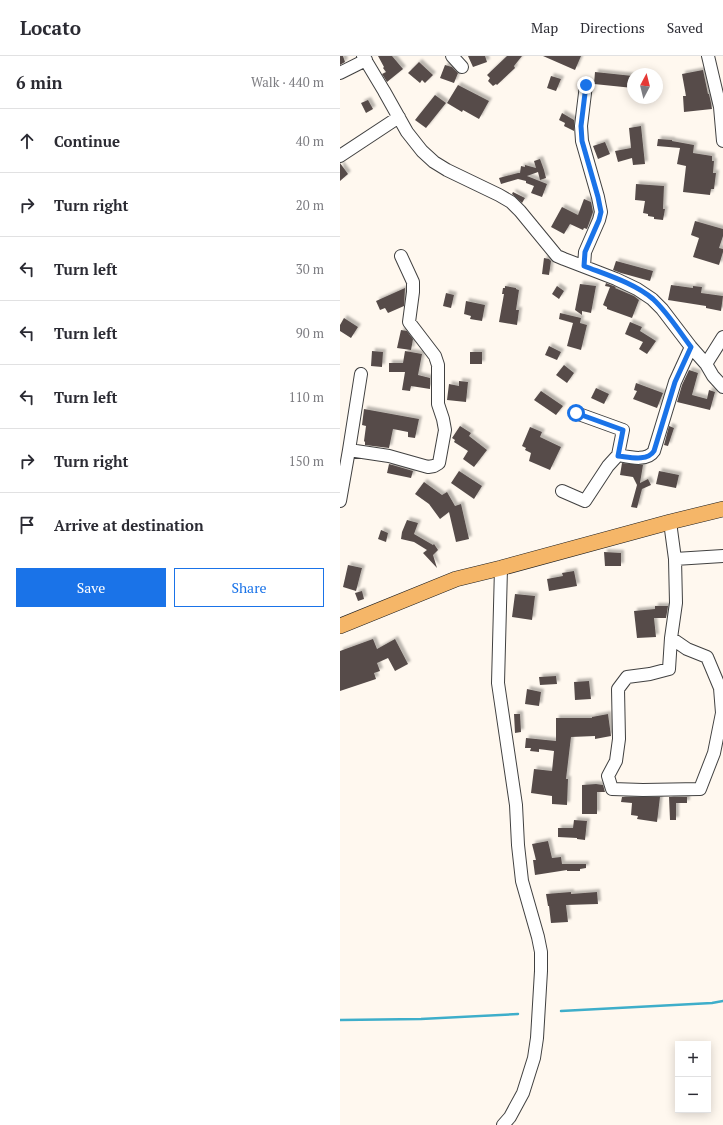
<!DOCTYPE html>
<html lang="en">
<head>
<meta charset="utf-8">
<style>
  :root { --surface:#fff; --page:#f2f2f3; --text:#2b2b33; --muted:#7c7c81; --line:#e1e1e2; --accent:#1a73e8 }
  body { margin:0; font-family:"PT Serif",serif; background:var(--page); color:var(--text) }
  .controls { position:absolute; right:12px; bottom:12px; display:grid; overflow:hidden; border-radius:0px; box-shadow:0 2px 10px #0003 }
  .controls button { width:36px; height:36px; display:grid; place-items:center; padding:0; border:0; border-bottom:1px solid var(--line); background:var(--surface); color:var(--text); font:20px sans-serif }
  .compass { position:absolute; left:287px; top:12px; width:36px; height:36px; border-radius:50%; background:var(--surface); box-shadow:0 2px 10px #0003; rotate:7deg }
  .stop { position:absolute; width:12px; height:12px; margin:-9px; border:3px solid #1a73e8; border-radius:50%; background:#fff }
  .stop.end { background:#1a73e8; border-color:#fff; box-shadow:0 1px 4px #0008 }
  .list { margin:0; padding:0; list-style:none }
  h2 { display:flex; justify-content:space-between; align-items:center; height:52px; margin:0; padding:0 16px; font-size:17px }
  h2 small { font-size:13px; font-weight:400; color:var(--muted) }
  .list li { display:grid; grid-template-columns:26px 1fr auto; gap:12px; align-items:center; box-sizing:border-box; height:64px; padding:0 16px; border-top:1px solid var(--line) }
  .list b { display:block; font-size:15px; white-space:nowrap }
  .list em { font-size:13px; font-style:normal; color:var(--muted) }
  .actions { display:flex; gap:8px; padding:12px 16px }
  .actions a { flex:1; padding:9px 0; border:1px solid var(--accent); border-radius:0px; text-align:center; font-size:14px; color:var(--accent) }
  .actions .main { background:var(--accent); color:#fff }
  .icon { flex:none; width:22px; height:22px; fill:none; stroke:currentColor; stroke-width:2; stroke-linecap:round; stroke-linejoin:round }
  .map { position:relative; flex:none; width:383px; height:1069px; overflow:hidden }
  header { display:flex; align-items:center; gap:24px; box-sizing:border-box; height:56px; padding:0 20px; background:var(--surface); border-bottom:1px solid var(--line) }
  header strong { font-size:19px }
  nav { display:flex; gap:22px; margin-inline-start:auto; font-size:14px }
  main { display:flex }
  aside { flex:1; background:var(--surface) }
  .map>svg:first-child { display:block }
  .lines { fill:none; stroke-linecap:round; stroke-linejoin:round }
  .stream { stroke:#3eaeca; stroke-width:2.5 }
  .building { fill:#564c4a; filter:url(#shadow) }
  .minor-casing { stroke:#414141; stroke-width:14 }
  .major-casing { stroke:#1f1f1f; stroke-width:16 }
  .minor { stroke:#fff; stroke-width:12 }
  .major { stroke:#f5b668; stroke-width:15 }
  .route { stroke:#1a73e8; stroke-width:5 }
</style>
</head>
<body>
<header>
<strong>Locato</strong>
<nav><a>Map</a><a>Directions</a><a>Saved</a></nav>
</header>
<main>
<aside>
<h2>6 min<small>Walk · 440 m</small></h2>
<ul class="list">
<li><svg class="icon" aria-label="ahead" viewBox="0 0 24 24"><path d="M12 20V5M6 11l6-6 6 6"/></svg><div><b>Continue</b></div><em>40 m</em></li>
<li><svg class="icon" aria-label="right" viewBox="0 0 24 24"><path d="M7 20v-9h11M14 6l5 5-5 5"/></svg><div><b>Turn right</b></div><em>20 m</em></li>
<li><svg class="icon" aria-label="left" viewBox="0 0 24 24"><path d="M17 20v-9H6M10 6l-5 5 5 5"/></svg><div><b>Turn left</b></div><em>30 m</em></li>
<li><svg class="icon" aria-label="left" viewBox="0 0 24 24"><path d="M17 20v-9H6M10 6l-5 5 5 5"/></svg><div><b>Turn left</b></div><em>90 m</em></li>
<li><svg class="icon" aria-label="left" viewBox="0 0 24 24"><path d="M17 20v-9H6M10 6l-5 5 5 5"/></svg><div><b>Turn left</b></div><em>110 m</em></li>
<li><svg class="icon" aria-label="right" viewBox="0 0 24 24"><path d="M7 20v-9h11M14 6l5 5-5 5"/></svg><div><b>Turn right</b></div><em>150 m</em></li>
<li><svg class="icon" aria-label="arrive" viewBox="0 0 24 24"><path d="M6 21V4h12l-3 4 3 4H6"/></svg><div><b>Arrive at destination</b></div></li>
</ul>
<div class="actions"><a class="main">Save</a><a>Share</a></div>
</aside>
<div class="map">
<svg width="383" height="1069" viewBox="0 0 383 1069">
  <defs>
    <filter id="shadow"><feDropShadow dx="3" dy="-3" stdDeviation="1" flood-color="#0004"/></filter>
  </defs>
  <rect width="100%" height="100%" fill="#fff8ef"/>
  <g class="lines">
    <path class="stream" d="M221,955L372,947L383,945
      M0,964L81,963L178,958"/>
  </g>
  <path class="building" d="M0,0H3L5,6L0,9Z
    M38,0H52L63,13L47,26L42,18L46,16L43,12L44,11Z
    M128,0H145L147,6L133,11Z
    M167,0H182L174,10L175,12L157,29L156,28L153,30L148,25L150,22L147,19Z
    M203,0H241L235,14Z
    M79,6L93,19L85,27L82,24L80,27L68,17Z
    M105,9L112,11L118,17L114,27L100,22Z
    M363,14L368,38H369L371,47L372,53L344,56L343,40H346L342,18Z
    M255,16L293,20V32L254,28Z
    M211,20L221,23L216,35L207,32Z
    M118,29L149,45L139,63L123,54L122,56L107,47Z
    M95,39L106,47L86,72L75,64Z
    M28,44L33,53L26,57L21,47Z
    M222,57L234,64V75L224,70L225,67L219,64Z
    M301,70L305,108L293,109L292,102L278,106L275,95L291,92L289,72Z
    M318,83L332,84V85L354,89L353,97L372,100V105H374L373,117H376L374,133H371L370,139L343,136L346,110L337,108L340,92L317,90Z
    M265,86L270,98L258,103L253,90Z
    M200,103L204,114L206,122L200,124L198,116L187,120L207,128L202,141L191,137L194,130L186,127V125L178,123L161,128L159,122L178,117H180L181,110L185,111V109L196,112L194,105Z
    M0,107L8,118L0,125Z
    M296,128L324,130L323,153H325L323,164L314,163V161L308,160V158L303,157L305,145L295,144Z
    M173,136L185,142L182,147L172,138Z
    M244,143L251,146L253,156L247,173L244,172L243,174L230,168L224,178L211,171L222,151L238,159Z
    M355,165L383,173V180L379,192L383,193V196L379,209L353,201L359,182L351,179Z
    M204,202L209,203L211,205L209,219L202,218Z
    M276,205L313,215L310,225L281,217L273,214Z
    M266,227L276,231L275,232L294,240L299,244L292,262L267,253V251L263,249L270,231L265,230Z
    M240,228L256,230L251,257L242,255V259L235,254Z
    M331,229L353,232V230L362,231L361,237L383,240L381,255L366,252V250L328,244Z
    M165,230L176,232V233L179,234L176,254H179L177,269L159,266L164,238H162L163,232H165Z
    M217,230L224,235L219,243L212,238Z
    M65,232L64,250L48,257L45,252L40,254L36,245Z
    M106,237L114,239L111,252L103,250Z
    M126,245L145,249L142,265L130,263L131,260L124,258Z
    M220,257L241,262L240,267L247,269L241,294L227,290L233,267L219,263Z
    M4,262L18,271L11,282L0,275V269Z
    M290,266L302,271L300,275L316,285L307,298L299,293L303,286L285,278Z
    M61,274L67,275L73,283L71,294L57,292Z
    M209,290L221,296L217,304L205,299Z
    M32,295L43,296L42,311L31,310Z
    M65,295L82,298L78,319L90,322V333L71,330L70,335L62,334L65,316H49V307H63Z
    M130,296H142V308H130Z
    M224,309L234,317L227,327L216,319Z
    M349,314L358,317L352,339L367,343L369,334L375,336L370,354L337,346L342,329Z
    M119,325L128,326L126,346L107,344L109,328L119,330Z
    M296,327L323,337L317,352L293,343L297,335L294,334Z
    M256,332L269,338L264,348L251,342Z
    M201,335L223,350L216,359L194,344Z
    M24,353L79,363L75,382L68,381V376L53,373L49,392L25,389V386L24,385L26,370L22,369Z
    M120,370L131,377L129,380L147,394L134,411L123,403L128,395L114,386L115,384L112,382Z
    M329,370L334,372L328,390L324,389Z
    M190,371L202,376L200,381L221,391L210,414L189,405L191,397L185,394L186,392L182,390Z
    M282,407L303,409L300,427L308,423L311,429L302,433L297,452L291,451L297,429L293,421L280,419Z
    M49,408L73,415L71,422L47,417Z
    M119,415L142,430L134,443L111,427Z
    M319,415L339,419L336,432L316,428Z
    M84,426L102,439L107,436L115,450L121,448L129,483L116,486L109,456L100,463L89,448L75,438Z
    M67,464L78,467L74,478L93,489L94,488L98,494L93,499L97,512L83,497L87,494L74,486L61,483L62,476Z
    M41,474L48,477L46,486L38,483Z
    M264,496L281,497V510H265Z
    M8,509L22,512L16,535L3,531Z
    M234,515L237,530L209,535L207,523L223,520L222,517Z
    M22,535L24,543L18,545L15,537Z
    M175,538L195,540L192,564L172,561Z
    M315,550H328L326,562H314L316,581L297,582L294,555L315,553Z
    M33,583L37,593L55,583L68,608L55,615L48,602L37,607L40,615L34,617L36,623L0,635V595Z
    M216,620L217,628L200,629L199,621Z
    M249,625L251,643L235,644L234,626Z
    M187,633L201,636L199,650L185,648Z
    M174,658H180L181,676L175,677Z
    M268,658L271,680L255,683V680L231,681L226,723H228L227,749L212,748V740L191,737L194,713L212,715L214,695L199,693V696L190,695L191,692H185L186,682L216,685V662H252V661Z
    M256,728L263,729L265,736H257V758H242V729Z
    M282,741H320L317,766L297,763L298,760L291,759L292,747L281,746Z
    M329,741H347V747H336V764H330Z
    M234,764L247,765L245,784L237,783V782L218,781V772H233Z
    M208,785L212,802L221,801L222,808H246V812L240,813V815H227V814L195,819L193,804H196L192,788Z
    M231,836V838L257,836L258,848L226,849L228,866L211,867L209,850H208L206,838Z"/>
  <g class="lines">
    <defs>
      <path id="minor" d="M23,0L44,35L67,76L82,95L94,106L107,114L159,139L171,146L180,155L217,200L224,203L276,223L297,233L312,243L322,253L351,291L366,308L373,320L383,331
        M112,0L122,11
        M368,0L380,51L383,85
        M0,17L26,4
        M0,100L59,61
        M244,210L245,196L259,164L261,156L258,141L242,85L241,70L246,29
        M366,308L383,281
        M236,357L283,374L278,399
        M9,394L49,400L88,411L94,410L99,407L105,374L103,363L98,348V309L95,300L69,266L73,236V226L61,200
        M222,435L245,445L268,410L278,399C289,401 307,406 314,395L335,326L351,291
        M0,445L9,394L21,318
        M330,466L335,503L336,547L331,582L329,613L310,618L287,621L278,633L279,683L276,705L268,720L272,733L303,734L360,733L374,697L382,657L380,632L383,633
        M335,503L383,500
        M161,512L158,627L176,749L178,789L182,825L198,881L201,896V915L197,982L194,1002L183,1037L170,1061L163,1069
        M331,582L347,593L367,601L380,632"/>
      <path id="major" d="M0,570L116,523L161,512L330,466L383,453"/>
    </defs>
    <use href="#minor" class="minor-casing"/>
    <use href="#major" class="major-casing"/>
    <use href="#minor" class="minor"/>
    <use href="#major" class="major"/>
  </g>
  <g class="lines">
    <path class="route" d="M236,357L283,374L278,400C289,401 307,406 314,395L335,326L351,291C339,275 328,257 313,243C294,227 267,219 244,210L245,196L259,164L261,156L258,141L242,85L241,70L246,29"/>
  </g>
</svg>
<div class="controls">
<button>+</button>
<button>−</button>
</div>
<svg class="compass" viewBox="-18 -18 36 36"><path d="M0-13l5 13h-10z" fill="#e53935"/><path d="M0 13l5-13h-10z" fill="#7c7c81"/></svg>
<div class="stop" style="left:236px;top:357px"></div>
<div class="stop end" style="left:246px;top:29px"></div>
</div>
</main>
</body>
</html>
